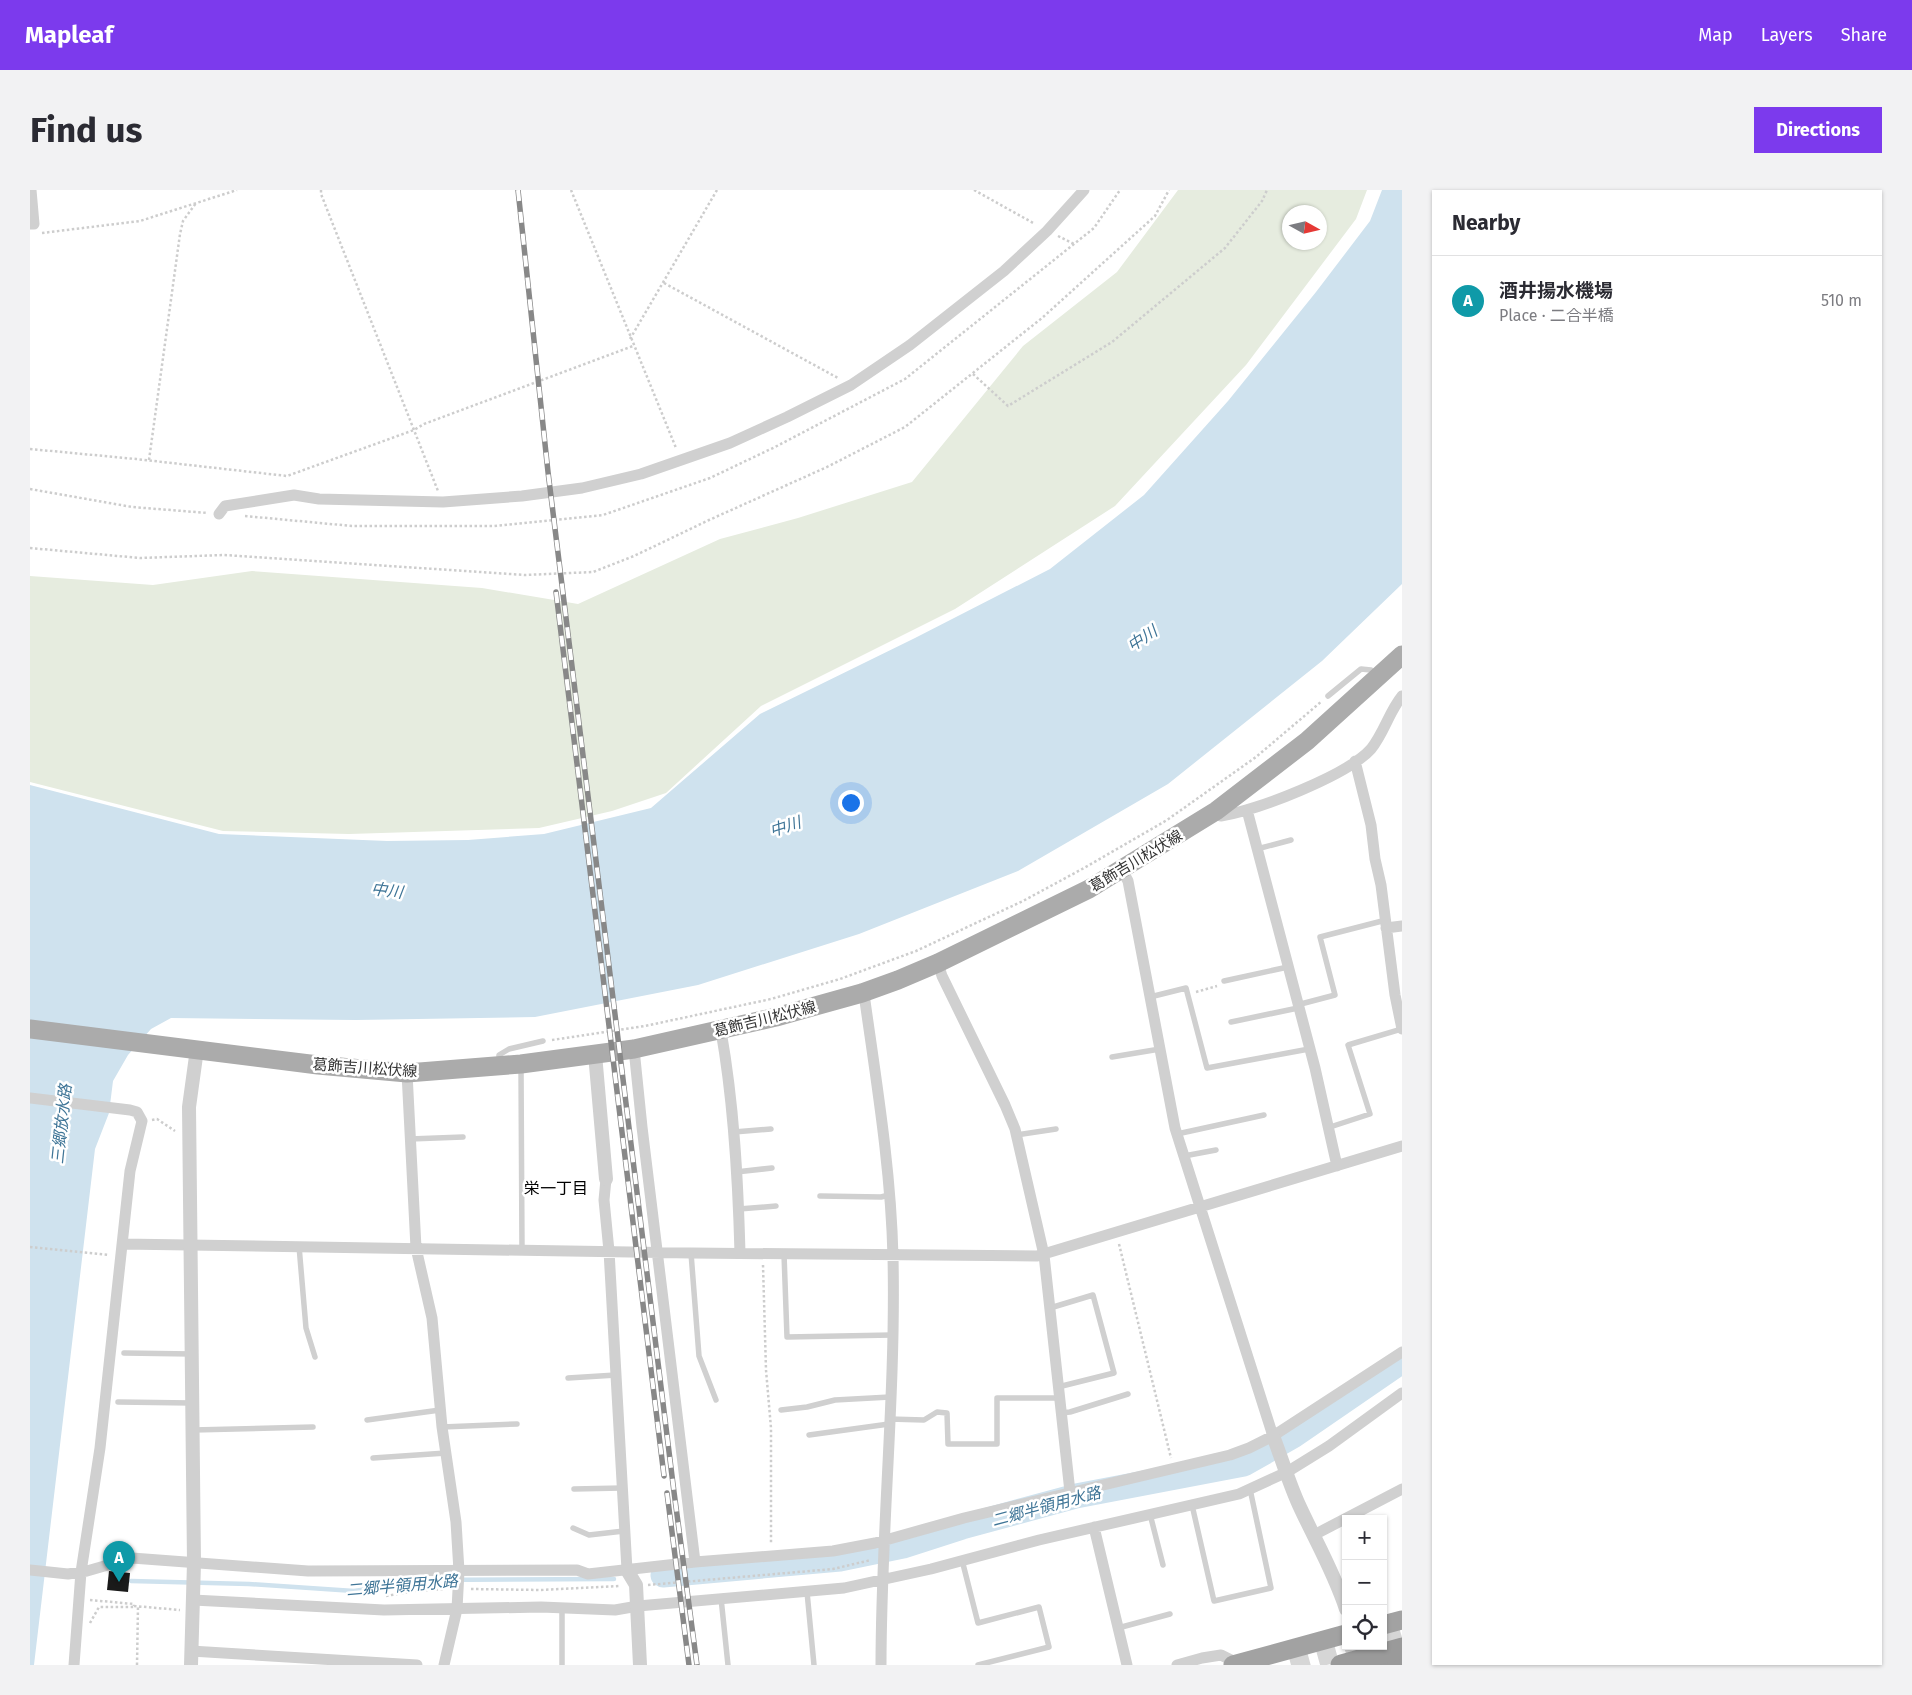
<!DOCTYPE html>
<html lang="en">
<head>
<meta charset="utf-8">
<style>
  :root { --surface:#fff; --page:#f2f2f3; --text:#2b2b33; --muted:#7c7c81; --line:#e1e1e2; --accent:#7c3aed }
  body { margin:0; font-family:"Fira Sans","Noto Sans JP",sans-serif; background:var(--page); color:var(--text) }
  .controls { position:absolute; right:15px; bottom:15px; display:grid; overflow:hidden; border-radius:0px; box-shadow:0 1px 4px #0004 }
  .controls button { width:45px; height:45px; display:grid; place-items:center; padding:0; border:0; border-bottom:1px solid var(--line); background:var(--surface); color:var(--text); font:25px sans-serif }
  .compass { position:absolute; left:1252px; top:15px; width:45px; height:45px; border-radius:50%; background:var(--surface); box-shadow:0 1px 4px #0004; rotate:98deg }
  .you { position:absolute; left:820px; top:612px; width:18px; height:18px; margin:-12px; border:4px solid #fff; border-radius:50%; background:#1a73e8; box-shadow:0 0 0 8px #1a73e833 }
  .badge { display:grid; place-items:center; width:32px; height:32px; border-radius:50%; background:var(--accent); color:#fff; font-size:16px; font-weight:700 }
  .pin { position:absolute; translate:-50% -41px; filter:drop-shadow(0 1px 2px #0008) }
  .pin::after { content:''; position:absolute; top:26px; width:18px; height:15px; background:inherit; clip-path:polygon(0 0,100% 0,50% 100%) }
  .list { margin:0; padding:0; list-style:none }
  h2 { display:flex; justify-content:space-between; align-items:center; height:65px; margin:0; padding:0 20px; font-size:21px }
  h2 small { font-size:16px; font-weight:400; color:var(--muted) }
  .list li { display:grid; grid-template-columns:32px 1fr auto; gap:15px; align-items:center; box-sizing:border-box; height:90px; padding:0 20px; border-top:1px solid var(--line) }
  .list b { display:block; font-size:19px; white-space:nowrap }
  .list p { margin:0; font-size:16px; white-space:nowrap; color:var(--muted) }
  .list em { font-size:16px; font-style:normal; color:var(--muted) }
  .icon { flex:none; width:28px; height:28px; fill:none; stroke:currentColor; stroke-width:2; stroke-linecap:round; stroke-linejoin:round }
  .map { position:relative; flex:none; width:1372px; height:1475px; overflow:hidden; border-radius:0px }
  header { display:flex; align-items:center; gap:30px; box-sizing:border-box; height:70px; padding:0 25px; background:var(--accent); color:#fff }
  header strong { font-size:24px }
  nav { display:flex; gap:28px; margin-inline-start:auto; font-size:18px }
  .intro { display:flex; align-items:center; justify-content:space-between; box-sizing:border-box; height:120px; padding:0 30px }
  h1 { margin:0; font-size:35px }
  .button { padding:12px 22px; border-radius:0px; background:var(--accent); color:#fff; font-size:18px; font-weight:700 }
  main { display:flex; gap:30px; padding:0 30px }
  aside { flex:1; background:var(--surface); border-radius:0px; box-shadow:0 1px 4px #0004 }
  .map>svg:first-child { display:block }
  .green { fill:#e6ecdf; fill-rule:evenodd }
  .water { fill:#cfe2ee }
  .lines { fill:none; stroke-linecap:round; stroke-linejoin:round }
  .stream { stroke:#cfe2ee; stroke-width:4.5 }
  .river { stroke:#cfe2ee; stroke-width:25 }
  .building { fill:#1a1a1a }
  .trunk-tunnel { stroke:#d6d6d6; stroke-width:19; stroke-dasharray:19 9; stroke-linecap:butt }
  .path { stroke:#cdcdcd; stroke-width:2.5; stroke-dasharray:2.5 2.5; stroke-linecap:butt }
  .service { stroke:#d0d0d0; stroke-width:5.5 }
  .minor { stroke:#d0d0d0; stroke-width:11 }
  .tertiary { stroke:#d0d0d0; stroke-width:14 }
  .primary { stroke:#ababab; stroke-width:19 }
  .trunk { stroke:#a2a2a2; stroke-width:19 }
  .motorway { stroke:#9a9a9a; stroke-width:21 }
  .rail-casing { stroke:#888; stroke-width:5.5 }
  .rail { stroke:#fff; stroke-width:4; stroke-dasharray:11; stroke-linecap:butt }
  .minor-bridge { stroke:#d0d0d0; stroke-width:11 }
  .motorway-bridge { stroke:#9a9a9a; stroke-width:21 }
  .labels { text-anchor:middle; stroke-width:5; stroke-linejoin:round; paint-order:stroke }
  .street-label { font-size:15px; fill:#333; stroke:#fff }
  .water-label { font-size:16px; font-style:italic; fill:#3f7597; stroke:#fff }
  .neighbourhood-label { font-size:16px; fill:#000; stroke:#fff }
</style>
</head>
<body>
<header>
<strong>Mapleaf</strong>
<nav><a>Map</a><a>Layers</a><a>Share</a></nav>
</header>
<div class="intro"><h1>Find us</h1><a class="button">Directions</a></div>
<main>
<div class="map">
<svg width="1372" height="1475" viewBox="0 0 1372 1475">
  <rect width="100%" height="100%" fill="#fff"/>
  <path class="green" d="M1148,0H1337L1326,29L1216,175L1085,316L925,419L731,516L636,603L582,621L509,638L319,644L193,641L0,592V386L123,395L222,381L452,398L548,414L690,349L768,328L882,292L993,156L1087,82ZM1260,22H1290V52H1260Z"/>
  <path class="water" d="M1352,0H1372V394L1292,471L1138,594L988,681L829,744L668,795L505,827L326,830L141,828L121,839L98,865L83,891L79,923L65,959L4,1475H0V595L189,644L357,651L438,650L514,644L621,618L730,524L885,448L1020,379L1114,305L1198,211L1286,102L1340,31Z"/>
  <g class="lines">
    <path class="stream" d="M101,1391L219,1394L324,1401L397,1390L584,1389"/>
    <path class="river" d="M633,1385L810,1369L873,1356L932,1337L1046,1306L1214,1274L1263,1246L1372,1171"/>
  </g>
  <path class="building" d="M79,1381L100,1383L98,1402L77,1400Z"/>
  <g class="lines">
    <path class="trunk-tunnel" d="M1353,1450L1372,1444
      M1261,1475L1330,1456"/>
    <path class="path" d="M291,0V4L408,301
      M541,0L646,258
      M944,0L1005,34
      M12,43L110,31L207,0
      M1028,46L1044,54
      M634,93L808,188
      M600,149L687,0
      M943,184L978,216L1082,152L1195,58L1232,11L1237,0
      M0,259L106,269L257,286L384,240L394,234L603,156
      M119,270L150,44L153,31L166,13
      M0,299L102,317L178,323
      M215,326L322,336H464L573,325L680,288L745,257L875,189L1064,38L1090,0
      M0,358L110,368L194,365L495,385L563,382L604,366L679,330L797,277L875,237L1012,128L1125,26L1139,0
      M1166,802L1187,796
      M522,850L615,836L741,809L810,789L886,761L993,711L1054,678L1137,630L1226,567L1292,511
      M122,930L127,929L145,941
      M1089,1054L1141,1268
      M0,1057L79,1065
      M733,1075L736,1180L741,1238V1354
      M618,1395L803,1379L841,1370
      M441,1399L511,1400L590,1396
      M356,1406L384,1401L415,1399
      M60,1410L104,1414V1416
      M104,1416L150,1420
      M60,1433L69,1417H104
      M107,1475L108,1416"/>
    <path class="service" d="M1298,506L1331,479L1341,480L1345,484
      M1227,659L1261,650
      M1194,791L1258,777
      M1120,807L1156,798L1177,878L1279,859
      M1267,815L1305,805L1290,747L1356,730
      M1201,832L1268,818
      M1082,867L1130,859
      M469,874V865L479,859L513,851
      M491,877L492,1060
      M1297,938L1340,924L1318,855L1372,839
      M704,942L741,939
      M1147,944L1234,925
      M986,945L1026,939
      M380,949L433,947
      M1154,966L1186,960
      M706,982L742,978
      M790,1006L851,1007L859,1005
      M709,1019L746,1016
      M269,1056L276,1138L285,1167
      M661,1063L669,1166L686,1210
      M754,1064L757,1147L862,1145
      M1020,1118L1063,1105L1084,1183L1028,1197
      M94,1163L162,1164
      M538,1188L586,1185
      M88,1212L161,1213
      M751,1220L777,1217L805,1210L860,1207
      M1031,1223L1040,1222L1098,1204
      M859,1229L894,1230L907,1222L917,1223L918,1254H967V1208H1029
      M337,1230L410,1220
      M412,1237L487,1234
      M163,1240L283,1237
      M779,1245L859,1234
      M343,1268L416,1263
      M544,1299L592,1298
      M1162,1315L1184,1411L1241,1398L1220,1299
      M1120,1324L1133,1375
      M543,1338L559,1345L594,1341
      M932,1370L948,1433L1009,1417L1019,1457L948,1475
      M777,1402L784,1475
      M691,1408L698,1475
      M532,1417V1475
      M1088,1438L1140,1424"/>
    <path class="minor" d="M0,34H4L1,0
      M189,324L195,316L264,305L289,309L413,312L492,306L552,298L611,284L700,253L757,227L821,195L880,155L974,81L1017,41L1054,0
      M1325,571L1341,635L1345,669L1351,695L1365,805L1372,839
      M1217,620L1285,878L1307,976
      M1186,621L1191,626C1226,621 1318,585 1341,559C1354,543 1359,522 1372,506
      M1092,680L1098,691L1145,938L1243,1246
      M1356,738L1372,736
      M908,773L912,786L975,915L985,939L1014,1065L1040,1302
      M832,803L835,811C847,896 861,981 863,1067C866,1203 851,1339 851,1475
      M691,841C704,914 708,989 710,1063
      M604,859L612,937L665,1372
      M377,883L386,1058L402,1128L412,1237L426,1332L429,1381
      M0,908L100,920L107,922L112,931L100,981L70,1258L51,1382L44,1475
      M576,989L574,1010L579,1061L597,1380
      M92,1054L661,1063L1007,1066L1372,956
      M1064,1337L1097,1475
      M1284,1345L1372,1299
      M0,1380L38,1384L57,1381L102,1368L278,1381L547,1380L558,1384L665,1372L803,1361L845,1353L934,1328L1200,1265L1219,1258L1243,1246L1372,1162
      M163,1410L354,1420L511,1417L585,1420L608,1416L814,1398L901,1379L1009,1350L1209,1304L1257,1282L1299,1256L1372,1203
      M161,1461L387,1475
      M414,1475L427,1419
      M1147,1475L1172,1468L1191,1465L1209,1474"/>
    <path class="tertiary" d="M565,864L576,989
      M1243,1246C1252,1269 1259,1293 1269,1315C1285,1350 1304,1382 1316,1419
      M597,1380L606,1395L610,1475
      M1324,1456L1327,1475
      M161,1475L164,1373L159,917L167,859"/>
    <path class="primary" d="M0,839L288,875L377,883L491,874L604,859L746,827L832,803L868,790L908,773L1059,699L1186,621L1277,551L1372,465"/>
    <path class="trunk" d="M1353,1435L1372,1430
      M1203,1475L1316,1444"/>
    <path class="motorway" d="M1360,1475L1372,1471"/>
    <defs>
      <path id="rail" d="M488,0L518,282L644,1302L667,1475
        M526,402L634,1286
        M637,1303L659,1475"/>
    </defs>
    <use href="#rail" class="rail-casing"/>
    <use href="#rail" class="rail"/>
    <path class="minor-bridge" d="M427,1419L429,1381"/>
    <path class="motorway-bridge" d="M1311,1475L1372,1458"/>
  </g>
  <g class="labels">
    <g class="street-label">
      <text transform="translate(1106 671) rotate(-31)" y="5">葛飾吉川松伏線</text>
      <text transform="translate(735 829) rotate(-14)" y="5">葛飾吉川松伏線</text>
      <text transform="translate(335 878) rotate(4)" y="5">葛飾吉川松伏線</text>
    </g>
    <g class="water-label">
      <text transform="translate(1112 448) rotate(-34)" y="6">中川</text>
      <text transform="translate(755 636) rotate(-18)" y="6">中川</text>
      <text transform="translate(357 700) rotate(7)" y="6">中川</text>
      <text transform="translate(31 934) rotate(-84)" y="6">三郷放水路</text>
      <text transform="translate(1016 1316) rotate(-15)" y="6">二郷半領用水路</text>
      <text transform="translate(372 1395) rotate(-5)" y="6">二郷半領用水路</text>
    </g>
    <g class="neighbourhood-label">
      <text x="526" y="1004">栄一丁目</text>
    </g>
  </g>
</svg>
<div class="controls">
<button>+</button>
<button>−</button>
<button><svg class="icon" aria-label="locate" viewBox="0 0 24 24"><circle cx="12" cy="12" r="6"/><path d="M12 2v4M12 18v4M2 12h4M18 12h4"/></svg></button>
</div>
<svg class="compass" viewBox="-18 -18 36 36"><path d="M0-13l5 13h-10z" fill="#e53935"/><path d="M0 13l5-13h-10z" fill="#7c7c81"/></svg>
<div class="you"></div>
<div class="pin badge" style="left:89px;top:1392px;background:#0f9aa8">A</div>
</div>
<aside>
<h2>Nearby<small></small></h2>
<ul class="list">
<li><span class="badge" style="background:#0f9aa8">A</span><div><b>酒井揚水機場</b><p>Place · 二合半橋</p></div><em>510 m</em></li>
</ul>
</aside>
</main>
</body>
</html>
